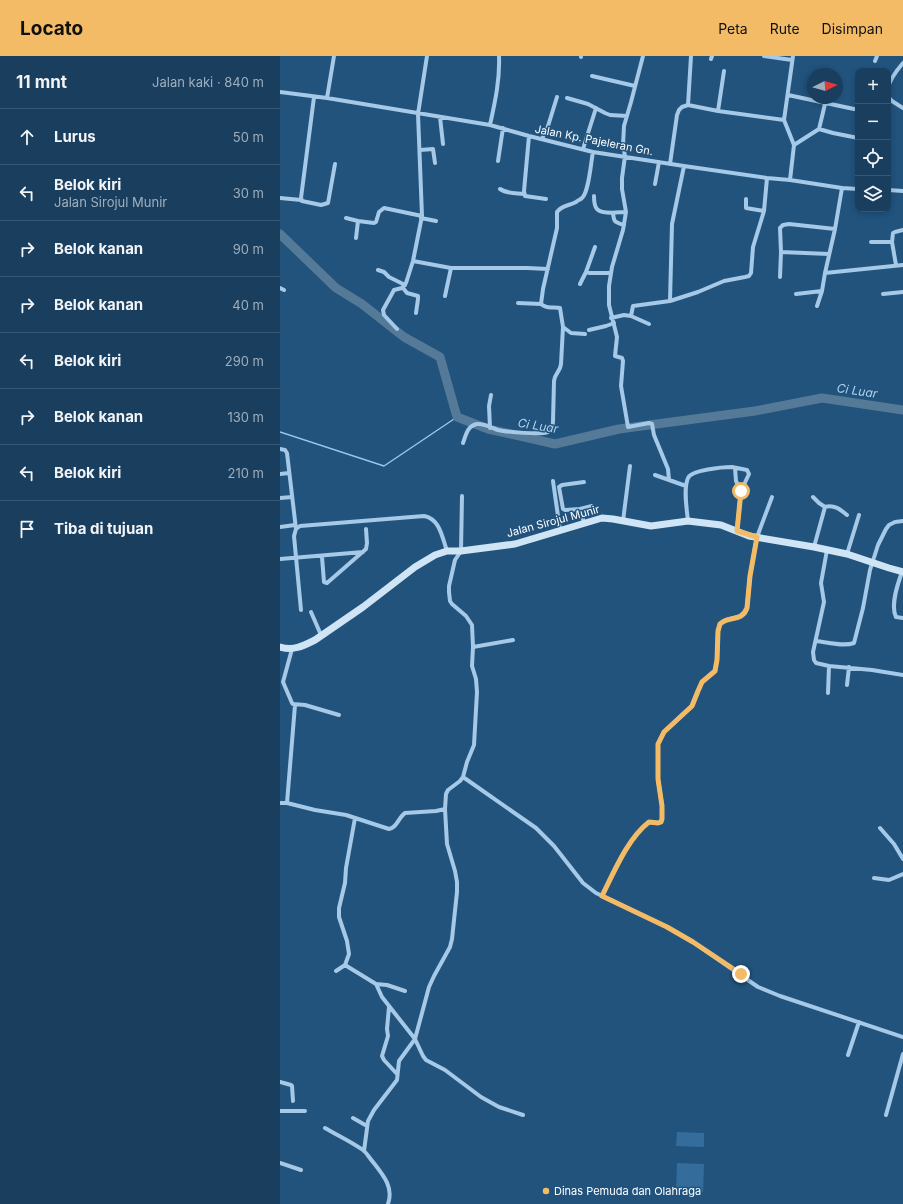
<!DOCTYPE html>
<html lang="id">
<head>
<meta charset="utf-8">
<style>
  :root { --surface:#193e5e; --page:#264967; --text:#f1f3f6; --muted:#9faebc; --line:#375773; --accent:#f3bb66 }
  body { margin:0; font-family:Inter,sans-serif; background:var(--page); color:var(--text) }
  .controls { position:absolute; right:12px; top:12px; display:grid; overflow:hidden; border-radius:8px; box-shadow:0 2px 6px #0003 }
  .controls button { width:36px; height:36px; display:grid; place-items:center; padding:0; border:0; border-bottom:1px solid var(--line); background:var(--surface); color:var(--text); font:20px sans-serif }
  .compass { position:absolute; left:527px; top:12px; width:36px; height:36px; border-radius:50%; background:var(--surface); box-shadow:0 2px 6px #0003; rotate:85deg }
  .stop { position:absolute; width:12px; height:12px; margin:-9px; border:3px solid #f3bb66; border-radius:50%; background:#fff }
  .stop.end { background:#f3bb66; border-color:#fff; box-shadow:0 1px 4px #0008 }
  .list { margin:0; padding:0; list-style:none }
  h2 { display:flex; justify-content:space-between; align-items:center; height:52px; margin:0; padding:0 16px; font-size:17px }
  h2 small { font-size:13px; font-weight:400; color:var(--muted) }
  .list li { display:grid; grid-template-columns:26px 1fr auto; gap:12px; align-items:center; box-sizing:border-box; height:56px; padding:0 16px; border-top:1px solid var(--line) }
  .list b { display:block; font-size:15px; white-space:nowrap }
  .list p { margin:0; font-size:13px; white-space:nowrap; color:var(--muted) }
  .list em { font-size:13px; font-style:normal; color:var(--muted) }
  .icon { flex:none; width:22px; height:22px; fill:none; stroke:currentColor; stroke-width:2; stroke-linecap:round; stroke-linejoin:round }
  .map { position:relative; flex:none; width:623px; height:1148px; overflow:hidden }
  header { display:flex; align-items:center; gap:24px; box-sizing:border-box; height:56px; padding:0 20px; background:var(--accent); color:#111 }
  header strong { font-size:19px }
  nav { display:flex; gap:22px; margin-inline-start:auto; font-size:14px }
  main { display:flex }
  aside { flex:1; background:var(--surface) }
  .map>svg:first-child { display:block }
  .green { fill:#346d9b }
  .lines { fill:none; stroke-linecap:round; stroke-linejoin:round }
  .stream { stroke:#99c6e7; stroke-width:1.5 }
  .river { stroke:#557a98; stroke-width:9 }
  .street { stroke:#a5c9e6; stroke-width:4 }
  .secondary { stroke:#cfe4f5; stroke-width:7 }
  .route { stroke:#f3bb66; stroke-width:5 }
  .poi-dot { fill:#f3bb66; stroke:#21537d; stroke-width:1.5 }
  .labels { text-anchor:middle; stroke-width:3; stroke-linejoin:round; paint-order:stroke }
  .street-label { font-size:11px; fill:#fff; stroke:#21537d }
  .poi-label { font-size:11px; fill:#fff; stroke:#21537d; text-anchor:start }
  .water-label { font-size:12px; font-style:italic; fill:#b0d3ee; stroke:#21537d }
</style>
</head>
<body>
<header>
<strong>Locato</strong>
<nav><a>Peta</a><a>Rute</a><a>Disimpan</a></nav>
</header>
<main>
<aside>
<h2>11 mnt<small>Jalan kaki · 840 m</small></h2>
<ul class="list">
<li><svg class="icon" aria-label="ahead" viewBox="0 0 24 24"><path d="M12 20V5M6 11l6-6 6 6"/></svg><div><b>Lurus</b></div><em>50 m</em></li>
<li><svg class="icon" aria-label="left" viewBox="0 0 24 24"><path d="M17 20v-9H6M10 6l-5 5 5 5"/></svg><div><b>Belok kiri</b><p>Jalan Sirojul Munir</p></div><em>30 m</em></li>
<li><svg class="icon" aria-label="right" viewBox="0 0 24 24"><path d="M7 20v-9h11M14 6l5 5-5 5"/></svg><div><b>Belok kanan</b></div><em>90 m</em></li>
<li><svg class="icon" aria-label="right" viewBox="0 0 24 24"><path d="M7 20v-9h11M14 6l5 5-5 5"/></svg><div><b>Belok kanan</b></div><em>40 m</em></li>
<li><svg class="icon" aria-label="left" viewBox="0 0 24 24"><path d="M17 20v-9H6M10 6l-5 5 5 5"/></svg><div><b>Belok kiri</b></div><em>290 m</em></li>
<li><svg class="icon" aria-label="right" viewBox="0 0 24 24"><path d="M7 20v-9h11M14 6l5 5-5 5"/></svg><div><b>Belok kanan</b></div><em>130 m</em></li>
<li><svg class="icon" aria-label="left" viewBox="0 0 24 24"><path d="M17 20v-9H6M10 6l-5 5 5 5"/></svg><div><b>Belok kiri</b></div><em>210 m</em></li>
<li><svg class="icon" aria-label="arrive" viewBox="0 0 24 24"><path d="M6 21V4h12l-3 4 3 4H6"/></svg><div><b>Tiba di tujuan</b></div></li>
</ul>
</aside>
<div class="map">
<svg width="623" height="1148" viewBox="0 0 623 1148">
  <rect width="100%" height="100%" fill="#21537d"/>
  <path class="green" d="M397,1076L424,1077V1091L396,1090Z
    M397,1107L424,1108L423,1136L396,1135Z"/>
  <g class="lines">
    <path class="stream" d="M0,376L104,410L177,361"/>
    <path class="river" d="M0,178L56,232L82,248L124,281L160,301L177,361L208,373L275,388L339,373L475,355L542,342L623,354"/>
    <path class="street" d="M363,0L351,46L344,70L343,89L345,100L342,122V133L346,156L343,174L332,211L329,230V249L337,281L335,300L342,302L343,305L341,330L348,371L369,367L372,368L374,379L388,413L389,424
      M484,0L512,4
      M301,1V0
      M431,3L432,0
      M595,5L597,0
      M312,20L355,30
      M608,32C610,23 617,14 623,7
      M0,36L47,42L210,69L249,80L313,96L404,110L487,122L510,124L562,132L578,133
      M508,39L574,53
      M34,41L21,142L22,145L41,149L48,147L55,108
      M608,41L612,45L623,52
      M47,42L54,0
      M287,42L308,48L325,57L330,59L347,60
      M408,49L411,0
      M438,55L444,15
      M160,61L163,88
      M210,69C215,46 220,24 219,0
      M539,73L545,48
      M249,80L244,135L245,140L266,143
      M262,83L268,70L277,41
      M514,89L539,73L553,77L578,82
      M608,89L609,93L608,112
      M303,93L316,52
      M140,94L153,93L155,107
      M218,105L223,72
      M390,108L397,59L399,54L402,51L408,49L438,55L504,64
      M510,124L514,89L504,64L513,0
      M375,128L379,106
      M220,133C227,138 236,137 244,138
      M608,134L623,135
      M314,140C314,144 314,150 317,153C322,159 339,156 346,156
      M0,142L21,144
      M466,143V152L484,155
      M333,157C334,167 335,166 344,169
      M66,162L78,165L94,167L96,166L99,156L104,152L142,160
      M141,162L156,165
      M76,182L78,165
      M591,186H612
      M315,191L306,216L310,217H331
      M501,196L549,198
      M133,205L171,212H247L268,213
      M616,209L612,186L613,177L615,176L623,174
      M98,214L104,216L109,221L125,229
      M545,217L555,173L562,132
      M500,221L501,196L500,172L503,169L509,168L555,173
      M300,228L306,216
      M0,232L4,234
      M123,232L127,237L138,240V243L136,257
      M516,238L542,235
      M603,238L623,236
      M165,240L171,212
      M390,245L392,168L404,110
      M238,247L261,248
      M537,250L542,235L545,217L623,209
      M351,260L369,268
      M331,262L344,259L351,260L353,250L390,245L418,236L444,225L465,221L469,220L471,217L473,191L484,155L487,122
      M117,273L104,259L103,254L114,234L122,232L126,227L133,205L142,160L138,58L147,0
      M309,274L326,270L334,267
      M305,278L291,277L283,271L280,252C272,250 268,254 261,248L263,233L277,172V156C282,149 289,150 296,146C298,144 300,144 302,142C309,136 311,105 313,96
      M210,372L209,350L211,339
      M183,387C186,379 187,370 197,368C204,367 212,372 218,374C226,376 262,379 268,376C272,374 273,369 273,365L274,325L275,321L280,312L281,308L283,271
      M0,393L5,394L7,397L16,473
      M455,412L456,425L461,435
      M0,418L9,417
      M375,419L406,430
      M273,425L280,474
      M304,426L282,429L279,431L283,453L285,454L300,453L304,467
      M533,441L539,447L545,451
      M0,442L12,441
      M300,453L312,450
      M343,465L350,410
      M408,465C407,454 403,433 408,422C411,414 443,411 452,411C457,412 462,413 467,414L469,418L461,435L457,475
      M0,471L15,469
      M534,491L545,451C554,448 561,454 567,459
      M547,494L541,527L544,546L533,596L534,604L536,607L549,610L592,614L623,619
      M567,498L579,459
      M42,501L44,526L47,527L86,493L87,487L86,473
      M0,503L83,496
      M622,516C618,527 610,549 616,561L623,562
      M21,554L14,480L16,473L20,470L144,460C160,463 162,481 167,495
      M31,556L41,579
      M536,585C547,586 563,591 574,587L583,552L590,514L598,489L606,473L609,469L615,466L623,465
      M193,591L233,584
      M12,593L3,626L12,647L13,648L25,649L59,659
      M567,629L569,611
      M548,637L549,610
      M183,721L256,772L274,790L303,827L316,837L387,871L413,886L478,931L500,940L623,981
      M0,747H7L35,754L66,759L109,773C117,772 118,762 125,757L156,755L165,753
      M7,747L15,649
      M600,772L614,788L623,803
      M594,822L609,824L623,818
      M322,840C333,817 348,782 369,766L378,767L381,766L382,763V750L378,723V688L384,676L412,650L418,635L422,626L435,615L437,604L438,575L440,568L446,564L461,560L465,557L467,552L470,520L477,481L492,441
      M65,909L96,928L107,929L125,935
      M56,915L65,909L69,898L67,885L59,861V852L65,827L66,812L75,762
      M96,928L102,941L135,983L143,1000L146,1004L165,1014L201,1041L219,1051L243,1059
      M109,951L107,973L108,980L102,1000L104,1004L117,1018
      M568,999L579,966
      M0,1026L11,1029L12,1030L13,1045
      M0,1055H25
      M606,1059L623,998
      M73,1062L87,1070
      M45,1072C57,1079 72,1086 83,1094C87,1097 90,1103 93,1106C103,1119 114,1131 108,1148
      M84,1095L88,1065L94,1054L117,1024L119,1005L135,983L149,931L154,920L170,891L172,883L177,836V826L175,815L167,788L165,753L166,738L168,734L180,725L183,721L187,706L194,689L197,636L196,623L192,610L193,591L192,569L186,560L172,548L170,545L169,536V530L175,504L181,495L182,440
      M0,1107L21,1114"/>
    <path class="secondary" d="M0,591C14,595 23,590 35,584L83,551L135,511L155,499L167,495H181L235,488L322,462L333,463L371,470L408,465L441,469L469,480L534,491L567,498L609,512L623,516"/>
  </g>
  <g class="lines">
    <path class="route" d="M461,918L413,886L387,871L322,840C334,816 348,782 369,766L378,767L381,766L382,763V750L378,723V688L384,676L412,650L418,635L422,626L435,615L437,604L438,575L440,568C449,559 461,567 467,552L470,520L477,481L457,475L461,435"/>
  </g>
  <circle class="poi-dot" cx="266" cy="1135" r="4"/>
  <g class="labels">
    <g class="street-label">
      <text transform="translate(314 84) rotate(11)" y="4">Jalan Kp. Pajeleran Gn.</text>
      <text transform="translate(273 465) rotate(-15)" y="4">Jalan Sirojul Munir</text>
    </g>
    <g class="poi-label">
      <text x="274" y="1139">Dinas Pemuda dan Olahraga</text>
    </g>
    <g class="water-label">
      <text transform="translate(577 335) rotate(8)" y="4">Ci Luar</text>
      <text transform="translate(258 370) rotate(9)" y="4">Ci Luar</text>
    </g>
  </g>
</svg>
<div class="controls">
<button>+</button>
<button>−</button>
<button><svg class="icon" aria-label="locate" viewBox="0 0 24 24"><circle cx="12" cy="12" r="6"/><path d="M12 2v4M12 18v4M2 12h4M18 12h4"/></svg></button>
<button><svg class="icon" aria-label="layers" viewBox="0 0 24 24"><path d="M12 4l9 5-9 5-9-5zM3 14l9 5 9-5"/></svg></button>
</div>
<svg class="compass" viewBox="-18 -18 36 36"><path d="M0-13l5 13h-10z" fill="#e53935"/><path d="M0 13l5-13h-10z" fill="#9faebc"/></svg>
<div class="stop" style="left:461px;top:435px"></div>
<div class="stop end" style="left:461px;top:918px"></div>
</div>
</main>
</body>
</html>
